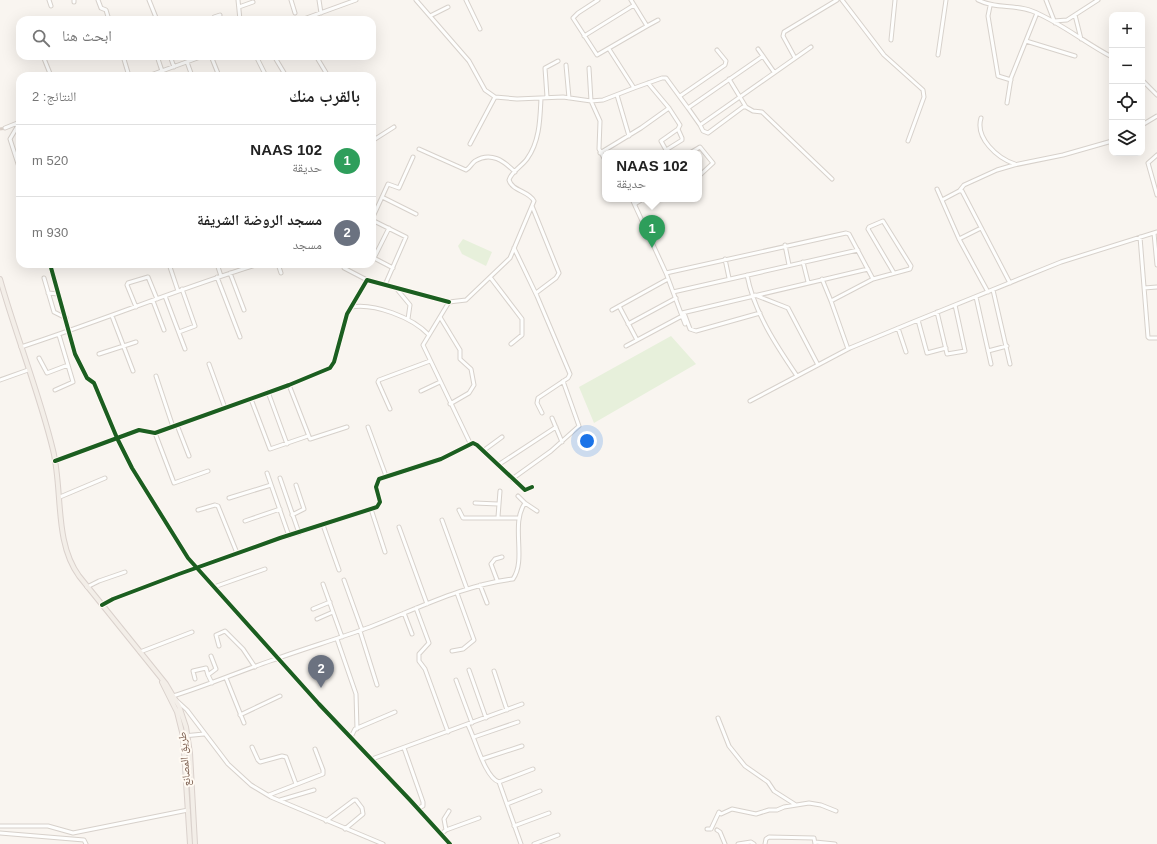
<!DOCTYPE html>
<html lang="ar">
<head>
<meta charset="utf-8">
<style>
  :root { --surface:#fff; --page:#f6f6f6; --text:#222; --muted:#767676; --line:#e0e0e0; --accent:#0b8043 }
  body { margin:0; font-family:Helvetica,"Noto Naskh Arabic",sans-serif; background:var(--page); color:var(--text); direction:rtl }
  .controls { position:absolute; right:12px; top:12px; display:grid; overflow:hidden; border-radius:8px; box-shadow:0 4px 16px #0002 }
  .controls button { width:36px; height:36px; display:grid; place-items:center; padding:0; border:0; border-bottom:1px solid var(--line); background:var(--surface); color:var(--text); font:20px sans-serif }
  .you { position:absolute; left:587px; top:441px; width:14px; height:14px; margin:-10px; border:3px solid #fff; border-radius:50%; background:#1a73e8; box-shadow:0 0 0 6px #1a73e833 }
  .badge { display:grid; place-items:center; width:26px; height:26px; border-radius:50%; background:var(--accent); color:#fff; font-size:13px; font-weight:700 }
  .pin { position:absolute; translate:-50% -33px; filter:drop-shadow(0 1px 2px #0008) }
  .pin::after { content:''; position:absolute; top:21px; width:14px; height:12px; background:inherit; clip-path:polygon(0 0,100% 0,50% 100%) }
  .popup { position:absolute; left:602px; top:150px; width:100px; height:52px; box-sizing:border-box; display:grid; place-content:center; border-radius:8px; background:var(--surface); filter:drop-shadow(0 1px 3px #0005); font-size:13px; white-space:nowrap; color:var(--muted) }
  .popup b { font-size:15px; color:var(--text) }
  .popup::after { content:''; position:absolute; left:50%; top:100%; margin-left:-8px; border:8px solid transparent; border-top-color:var(--surface) }
  .list { margin:0; padding:0; list-style:none }
  h2 { display:flex; justify-content:space-between; align-items:center; height:52px; margin:0; padding:0 16px; font-size:17px }
  h2 small { font-size:13px; font-weight:400; color:var(--muted) }
  .list li { display:grid; grid-template-columns:26px 1fr auto; gap:12px; align-items:center; box-sizing:border-box; height:72px; padding:0 16px; border-top:1px solid var(--line) }
  .list b { display:block; font-size:15px; white-space:nowrap }
  .list p { margin:0; font-size:13px; white-space:nowrap; color:var(--muted) }
  .list em { font-size:13px; font-style:normal; color:var(--muted) }
  .icon { flex:none; width:22px; height:22px; fill:none; stroke:currentColor; stroke-width:2; stroke-linecap:round; stroke-linejoin:round }
  .map { position:relative; flex:none; width:1157px; height:844px; overflow:hidden; direction:ltr }
  .search { position:absolute; background:var(--surface); box-shadow:0 4px 16px #0002; left:16px; top:16px; width:360px; height:44px; display:flex; align-items:center; gap:10px; box-sizing:border-box; padding:0 14px; border-radius:12px; color:var(--muted); font-size:15px }
  .panel { position:absolute; background:var(--surface); box-shadow:0 4px 16px #0002; left:16px; top:72px; width:360px; height:196px; border-radius:12px; direction:rtl }
  .map>svg:first-child { display:block }
  .green { fill:#e7f0db }
  .lines { fill:none; stroke-linecap:round; stroke-linejoin:round }
  .minor-tunnel { stroke:#d9cfc7; stroke-width:3; stroke-dasharray:3 1.5; stroke-linecap:butt }
  .minor-casing { stroke:#d7d1cb; stroke-width:5 }
  .major-casing { stroke:#dad1cc; stroke-width:6 }
  .minor { stroke:#fefefd; stroke-width:3 }
  .major { stroke:#f3eee8; stroke-width:4 }
  .cycleway-casing { stroke:#fffaf3; stroke-width:6 }
  .cycleway { stroke:#1b5e20; stroke-width:4 }
  .labels { text-anchor:middle; stroke-width:4; stroke-linejoin:round; paint-order:stroke }
  .street-label { font-size:11px; fill:#7a5c4d; stroke:#fffaf3 }
</style>
</head>
<body>
<div class="map">
<svg width="1157" height="844" viewBox="0 0 1157 844">
  <rect width="100%" height="100%" fill="#f9f5f0"/>
  <path class="green" d="M463,239L492,252L486,266L462,254L458,246Z
    M671,336L696,364L594,423L579,387Z"/>
  <g class="lines">
    <path class="minor-tunnel" d="M0,129L5,128"/>
    <defs>
      <path id="minor" d="M49,0L51,6
        M74,0V2
        M98,0L101,8L106,10L109,20
        M149,0L157,20
        M238,0L240,20
        M291,0L295,13
        M319,0L321,13
        M416,0L469,61L485,90L495,97L517,99L563,97L591,101L600,121L599,149L605,160
        M466,0L480,29
        M598,0L578,13L573,18L597,55L647,26
        M631,0L647,26L658,20
        M842,0L884,55L923,90L924,97L908,141
        M978,0C995,9 1014,4 1032,11C1060,22 1085,43 1112,57
        M1046,0L1055,23
        M990,6L988,16L998,76L1011,80
        M239,7L253,2
        M1075,15L1081,39
        M430,16L448,7
        M214,20V17L220,15
        M301,20L356,0
        M1054,21L1067,20L1098,0
        M584,36L634,5
        M891,40L895,0
        M1026,41L1075,56
        M609,49L634,88L662,78H666L688,108
        M758,49L774,72
        M938,55L946,0
        M43,56L51,76
        M123,56L129,76
        M157,56L162,71
        M170,56L174,67
        M211,56L219,76
        M256,56L266,76
        M274,56L286,76
        M316,56L328,76
        M763,56L688,108L700,125L811,47
        M795,58L783,36L784,32L837,0
        M187,62L192,76
        M566,65L569,98
        M589,68L591,101L603,100L634,88
        M148,76L203,56
        M729,79L746,107
        M1142,80L1157,95
        M617,95L629,136
        M680,96L725,65L726,61L717,50
        M547,97L545,68L558,61
        M1007,103L1011,78L1037,13
        M669,108L680,125L678,129L661,141L666,150L682,140V138L678,129
        M981,118C975,138 997,158 1015,164
        M20,122L10,139L20,170
        M700,125L703,131L708,133L743,107H746L753,111L762,112L832,179
        M1142,125L1157,116
        M5,128L20,122
        M372,141L394,127
        M470,144L495,97
        M419,149L466,170C470,168 471,164 475,161C491,151 504,161 515,172
        M600,153L641,128L669,108L648,83
        M690,153L700,147L713,163L699,176
        M1157,155L1148,163L1157,195
        M937,189L959,239L988,292
        M960,190L964,185L997,170L1014,165L1063,155L1112,141
        M382,197L416,214
        M632,199L666,273L685,324
        M942,200L959,191H962L1010,283
        M635,204L643,199
        M532,206L559,273L556,278L536,293
        M372,219L388,184L399,188L413,157
        M372,220L406,237L385,285
        M1154,233L1157,265
        M1140,237L1148,337L1149,338H1157
        M959,239L981,228
        M785,245L789,265
        M514,248L537,296L570,374L568,378L538,398L537,403L542,413
        M372,257L393,268
        M374,258L389,228
        M725,259L729,278
        M803,262L808,282
        M50,264L75,354L87,378L94,383L117,438L132,468L188,558L319,704L410,800L450,844
        M169,264L178,291
        M217,264L221,276
        M278,264L281,273
        M344,264V268L367,280
        M230,273L244,310
        M666,273L846,233L849,234L873,279
        M747,275C754,312 776,345 797,376
        M217,277L240,337
        M490,277L522,319V335L511,344
        M44,278L54,312L66,318
        M822,279L831,301L873,279L910,269L911,266L883,221L869,227L868,229L894,273
        M396,288L410,305L408,319
        M1144,288L1157,287
        M993,290L1010,364
        M673,292L858,250
        M48,293L58,294
        M755,295L788,308L818,365
        M165,296L185,349
        M976,297L991,364
        M153,301L164,330
        M831,301L848,349
        M619,306L637,340
        M136,307L127,285L128,283L148,277L157,299
        M351,307C374,303 412,317 429,335
        M612,310L668,279
        M937,312L947,354L965,351L955,305
        M682,313L868,269
        M684,313L690,329L696,331L760,313
        M112,316L133,371
        M440,317L460,350V359L471,369L474,385L469,393L450,404
        M918,320L927,353L946,348
        M628,324L676,298
        M898,328L906,352
        M179,332L195,326L182,289
        M626,346L682,316
        M21,347C101,321 178,289 259,264
        M988,351L1007,346
        M99,354L136,342
        M39,358L47,373L68,365
        M209,364L225,408
        M156,376L173,427
        M0,380L28,370
        M289,385L310,439L347,427
        M55,390L73,382L59,335
        M421,391L440,382
        M268,392L287,444
        M251,399L270,449L308,436
        M750,401L850,348L913,322L1061,262L1157,232
        M390,409L378,382L379,380L430,361
        M552,418L562,442
        M177,425L189,456
        M368,427L386,476
        M155,433L174,483L208,471
        M471,445L423,345L449,302L466,300L510,258L534,201C529,191 512,191 509,180C511,172 522,166 527,159C540,141 540,118 541,98
        M483,451L502,437
        M55,461L139,430L155,433L289,385L330,368L334,362L347,314L367,280L449,302
        M498,465L556,427
        M267,473L289,536
        M280,478L299,533
        M512,479L551,451L579,426L563,381
        M518,496L525,503L537,511
        M60,497L105,478
        M229,498L271,485
        M475,503L498,504
        M371,509L385,552
        M198,510L215,505L218,506L237,553
        M459,510L463,518H519
        M292,515L304,509L296,485
        M498,517L500,491
        M442,520L467,589
        M245,521L280,509
        M323,525L339,570
        M399,527L427,604
        M344,580L362,630
        M497,580L491,564L495,559L502,557
        M323,584L342,637
        M480,585L487,603
        M87,587L99,581L125,572
        M214,587L265,569
        M102,605L113,599L179,574L280,538L377,507L380,502L376,487L379,479L441,459L473,443L477,445L525,490L532,487
        M416,608L429,643L419,654V661L425,669L448,732
        M313,609L330,602
        M404,613L412,634
        M317,619L333,612
        M360,631L377,685
        M337,639L356,694L357,729
        M219,646L216,635L225,631L243,649L255,667
        M452,651L463,649L474,640L457,593
        M140,652L192,632
        M211,656L216,669L208,675L212,683
        M469,670L486,718
        M494,671L507,710
        M226,678L244,723
        M195,679L193,671L206,668L208,675
        M456,680L472,723
        M173,696C206,686 238,672 270,661C303,649 337,639 370,627C417,609 463,585 513,579C527,559 510,524 525,503
        M176,700L187,710L228,764L251,785L271,797L383,844
        M240,715L280,696
        M718,718L729,746L745,766L768,782L774,791L796,805
        M468,725C475,738 485,778 499,782L533,769
        M183,736L204,734
        M351,737L355,729L395,712
        M474,737L518,722
        M252,747L258,760L260,762L282,756L286,757L296,784
        M404,748L423,802V806L418,808
        M372,759L522,704
        M482,759L522,746
        M499,782L521,844
        M269,795L323,774V770L315,749
        M280,800L314,790
        M507,804L540,791
        M326,821L354,800H356L362,808L363,814L345,829
        M0,826H48L73,833L188,810
        M514,826L549,813
        M707,829H711L719,812L721,814L732,809L756,814L769,810H777L784,807L809,803L821,805L836,811
        M446,830L444,819L449,811
        M717,830L720,832L725,844
        M0,833L84,840L86,844
        M441,834L446,830L479,818
        M815,842L835,844
        M534,844L558,835
        M738,844L751,842L754,844
        M765,844L766,839L769,837L814,838L815,844"/>
      <path id="major" d="M0,279C16,336 39,392 53,450C63,491 54,542 79,576L166,684L179,706L186,727L190,753L195,844
        M162,682L177,712L183,736L190,844"/>
    </defs>
    <use href="#minor" class="minor-casing"/>
    <use href="#major" class="major-casing"/>
    <use href="#minor" class="minor"/>
    <use href="#major" class="major"/>
    <defs>
      <path id="cycleway" d="M50,264L75,354L87,378L94,383L117,438L132,468L188,558L319,704L410,800L450,844
        M55,461L139,430L155,433L289,385L330,368L334,362L347,314L367,280L449,302
        M102,605L113,599L179,574L280,538L377,507L380,502L376,487L379,479L441,459L473,443L477,445L525,490L532,487"/>
    </defs>
    <use href="#cycleway" class="cycleway-casing"/>
    <use href="#cycleway" class="cycleway"/>
  </g>
  <g class="labels">
    <g class="street-label">
      <text transform="translate(184 759) rotate(-95)" y="4">طريق المصانع</text>
    </g>
  </g>
</svg>
<div class="controls">
<button>+</button>
<button>−</button>
<button><svg class="icon" aria-label="locate" viewBox="0 0 24 24"><circle cx="12" cy="12" r="6"/><path d="M12 2v4M12 18v4M2 12h4M18 12h4"/></svg></button>
<button><svg class="icon" aria-label="layers" viewBox="0 0 24 24"><path d="M12 4l9 5-9 5-9-5zM3 14l9 5 9-5"/></svg></button>
</div>
<div class="you"></div>
<div class="pin badge" style="left:652px;top:248px;background:#2e9e5b">1</div>
<div class="popup"><b>NAAS 102</b>حديقة</div>
<div class="pin badge" style="left:321px;top:688px;background:#6b7280">2</div>
<div class="search"><svg class="icon" aria-label="search" viewBox="0 0 24 24"><circle cx="10" cy="10" r="6"/><path d="M15 15l6 6"/></svg>ابحث هنا</div>
<section class="panel">
<h2>بالقرب منك<small>النتائج: 2</small></h2>
<ul class="list">
<li><span class="badge" style="background:#2e9e5b">1</span><div><b>NAAS 102</b><p>حديقة</p></div><em>520 m</em></li>
<li><span class="badge" style="background:#6b7280">2</span><div><b>مسجد الروضة الشريفة</b><p>مسجد</p></div><em>930 m</em></li>
</ul>
</section>
</div>
</body>
</html>
